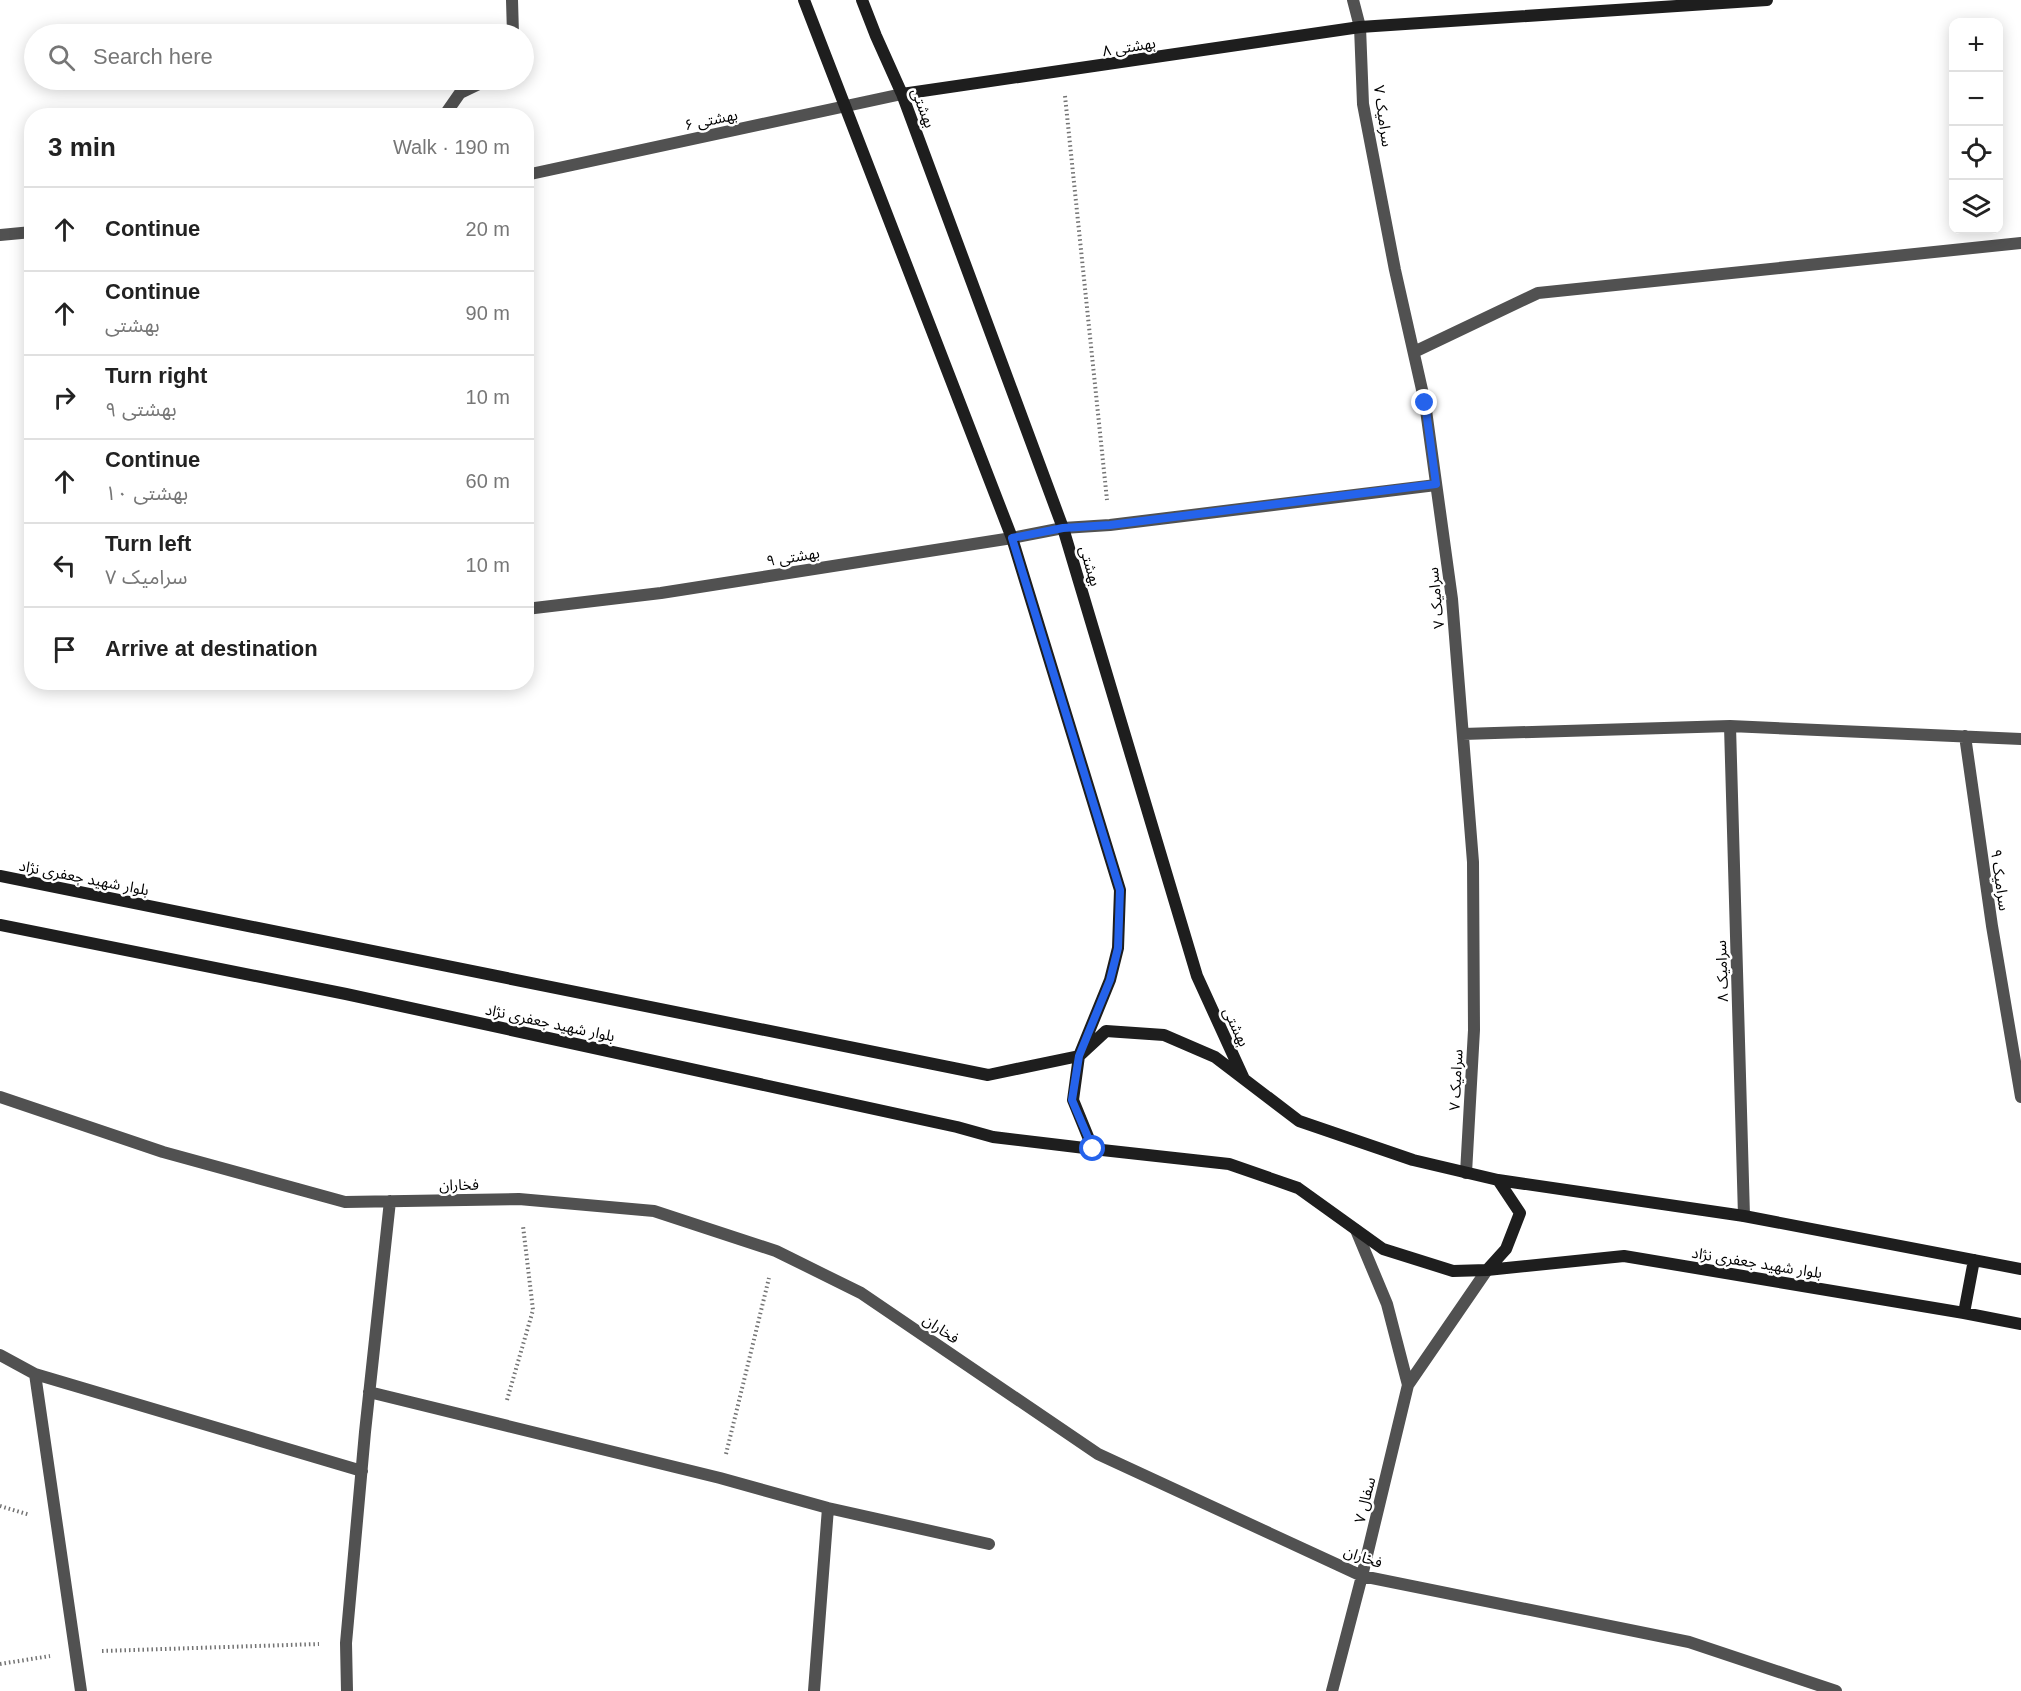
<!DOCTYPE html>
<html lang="en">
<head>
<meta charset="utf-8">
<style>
  :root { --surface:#fff; --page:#f2f2f2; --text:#222; --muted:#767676; --line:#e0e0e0 }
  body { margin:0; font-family:Helvetica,"Noto Sans Arabic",sans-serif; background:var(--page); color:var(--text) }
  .controls { position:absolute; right:18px; top:18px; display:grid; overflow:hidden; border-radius:12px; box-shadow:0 3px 15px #0003 }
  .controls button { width:54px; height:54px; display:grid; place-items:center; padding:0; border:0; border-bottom:2px solid var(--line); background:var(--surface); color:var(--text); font:30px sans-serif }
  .stop { position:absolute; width:18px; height:18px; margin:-14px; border:4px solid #2563eb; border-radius:50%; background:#fff }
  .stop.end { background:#2563eb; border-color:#fff; box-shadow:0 2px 6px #0008 }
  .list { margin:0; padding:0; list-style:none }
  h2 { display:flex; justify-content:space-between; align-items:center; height:78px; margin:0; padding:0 24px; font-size:26px }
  h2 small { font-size:20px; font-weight:400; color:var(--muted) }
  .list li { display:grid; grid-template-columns:39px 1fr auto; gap:18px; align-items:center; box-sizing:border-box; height:84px; padding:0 24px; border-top:2px solid var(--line) }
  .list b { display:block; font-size:22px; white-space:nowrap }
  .list p { margin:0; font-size:20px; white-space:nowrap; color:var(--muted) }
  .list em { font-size:20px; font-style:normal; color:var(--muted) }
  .icon { flex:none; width:33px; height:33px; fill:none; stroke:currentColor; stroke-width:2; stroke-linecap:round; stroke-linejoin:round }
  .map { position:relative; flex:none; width:2021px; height:1691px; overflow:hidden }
  .search { position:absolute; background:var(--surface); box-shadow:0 3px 15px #0003; left:24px; top:24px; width:510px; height:66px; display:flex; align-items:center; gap:15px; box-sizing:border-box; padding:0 21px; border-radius:33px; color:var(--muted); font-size:22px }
  .panel { position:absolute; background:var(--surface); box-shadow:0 3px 15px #0003; left:24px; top:108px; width:510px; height:582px; border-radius:24px }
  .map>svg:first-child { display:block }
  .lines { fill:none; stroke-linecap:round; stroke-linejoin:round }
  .path { stroke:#737373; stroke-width:4; stroke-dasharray:1.5 3; stroke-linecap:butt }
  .street { stroke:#515151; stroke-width:12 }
  .secondary { stroke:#1e1e1e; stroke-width:12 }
  .route { stroke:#2563eb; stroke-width:8 }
  .labels { text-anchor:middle; stroke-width:5; stroke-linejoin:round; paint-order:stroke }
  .street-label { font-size:15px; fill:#000; stroke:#fff }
</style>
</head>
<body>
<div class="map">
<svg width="2021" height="1691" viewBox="0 0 2021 1691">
  <rect width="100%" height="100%" fill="#fff"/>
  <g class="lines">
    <path class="path" d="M1065,96L1107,500
      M507,1400L533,1310L523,1226
      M726,1454L769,1278
      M0,1506L30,1515
      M102,1651L319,1644
      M0,1664L50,1656"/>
    <path class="street" d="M512,0L513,34
      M1353,0L1360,27L1363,104L1395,270L1425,403L1452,599L1473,862L1474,1030L1466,1173
      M444,116L460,93L487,80
      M526,175L902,94
      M0,235L32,232
      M1414,352L1538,293L2021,243
      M526,609L661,593L1012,538L1063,528L1110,525L1436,485
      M1730,726L1744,1216
      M1463,734L1730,726L2021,739
      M1965,736L1992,926L2021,1097
      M0,1097L163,1152L345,1202L519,1199L654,1211L776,1251L861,1293L1098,1454L1362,1576L1689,1642L1836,1691
      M1356,1230L1387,1304L1408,1385L1487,1270
      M0,1355L35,1374L81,1691
      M35,1374L362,1471
      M369,1392L720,1478L828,1508L989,1544
      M347,1691L346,1643L365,1432L390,1201
      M814,1691L828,1508
      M1332,1691L1362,1576L1408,1385"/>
    <path class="secondary" d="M862,0L876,36L902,94L1063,528L1197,976L1244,1079
      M902,94L1360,27L1767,0
      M0,876L988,1075L1079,1056L1110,980L1118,948L1120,890L1012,538L804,0
      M0,925L346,994L957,1127L993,1137L1093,1149
      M1106,1031L1164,1035L1215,1057L1299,1121L1413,1160L1498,1180L1520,1213L1506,1249L1487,1270L1453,1271L1383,1249L1298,1188L1229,1164L1093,1149L1073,1100L1079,1056Z
      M1498,1180L1744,1216L2021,1269
      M1487,1270L1624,1256L1964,1313L2021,1324
      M1964,1313L1974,1260"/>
  </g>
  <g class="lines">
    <path class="route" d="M1093,1149L1072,1100L1079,1056L1110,980L1118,948L1120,890L1012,538L1063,528L1110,525L1436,484L1425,403"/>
  </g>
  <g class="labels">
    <g class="street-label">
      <text transform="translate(1129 47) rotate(-9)" y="5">بهشتی ۸</text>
      <text transform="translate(923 108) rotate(69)" y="5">بهشتی</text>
      <text transform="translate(1383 116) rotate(82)" y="5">سرامیک ۷</text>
      <text transform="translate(711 120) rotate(-12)" y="5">بهشتی ۶</text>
      <text transform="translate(793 557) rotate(-9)" y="5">بهشتی ۹</text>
      <text transform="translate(1090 566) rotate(73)" y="5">بهشتی</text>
      <text transform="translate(1436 598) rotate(-96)" y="5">سرامیک ۷</text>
      <text transform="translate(84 878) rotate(11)" y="5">بلوار شهید جعفری نژاد</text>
      <text transform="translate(2000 880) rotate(82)" y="5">سرامیک ۹</text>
      <text transform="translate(1722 971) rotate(-92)" y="5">سرامیک ۸</text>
      <text transform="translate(550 1023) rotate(12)" y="5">بلوار شهید جعفری نژاد</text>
      <text transform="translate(1236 1027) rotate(65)" y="5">بهشتی</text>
      <text transform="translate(1456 1080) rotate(-87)" y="5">سرامیک ۷</text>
      <text transform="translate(459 1185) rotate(-1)" y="5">فخاران</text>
      <text transform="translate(1757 1263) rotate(9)" y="5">بلوار شهید جعفری نژاد</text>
      <text transform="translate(941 1329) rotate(34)" y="5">فخاران</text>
      <text transform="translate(1365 1500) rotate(-76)" y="5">سفال ۷</text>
      <text transform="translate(1363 1557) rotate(19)" y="5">فخاران</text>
    </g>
  </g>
</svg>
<div class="controls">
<button>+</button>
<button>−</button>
<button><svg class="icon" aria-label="locate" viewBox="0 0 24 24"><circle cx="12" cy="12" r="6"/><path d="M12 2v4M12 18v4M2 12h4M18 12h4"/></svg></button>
<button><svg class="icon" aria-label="layers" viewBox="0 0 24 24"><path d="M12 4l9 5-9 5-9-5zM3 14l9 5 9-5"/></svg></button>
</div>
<div class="stop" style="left:1093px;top:1149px"></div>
<div class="stop end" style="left:1425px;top:403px"></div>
<div class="search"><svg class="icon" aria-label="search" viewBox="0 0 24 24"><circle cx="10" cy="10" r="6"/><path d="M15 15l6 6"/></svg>Search here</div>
<section class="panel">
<h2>3 min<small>Walk · 190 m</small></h2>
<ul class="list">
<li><svg class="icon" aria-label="ahead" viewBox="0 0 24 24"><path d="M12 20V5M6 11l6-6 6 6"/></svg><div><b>Continue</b></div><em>20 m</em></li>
<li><svg class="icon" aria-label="ahead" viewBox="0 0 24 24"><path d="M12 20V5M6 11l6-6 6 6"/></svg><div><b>Continue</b><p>بهشتی</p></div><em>90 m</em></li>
<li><svg class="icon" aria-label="right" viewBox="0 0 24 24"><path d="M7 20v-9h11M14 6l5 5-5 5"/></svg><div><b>Turn right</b><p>بهشتی ۹</p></div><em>10 m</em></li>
<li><svg class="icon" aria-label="ahead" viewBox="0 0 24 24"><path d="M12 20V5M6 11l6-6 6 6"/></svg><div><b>Continue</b><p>بهشتی ۱۰</p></div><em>60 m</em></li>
<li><svg class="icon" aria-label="left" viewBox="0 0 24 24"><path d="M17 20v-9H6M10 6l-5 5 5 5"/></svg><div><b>Turn left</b><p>سرامیک ۷</p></div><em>10 m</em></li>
<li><svg class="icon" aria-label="arrive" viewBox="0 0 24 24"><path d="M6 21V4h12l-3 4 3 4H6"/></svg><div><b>Arrive at destination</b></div></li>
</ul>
</section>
</div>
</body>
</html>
